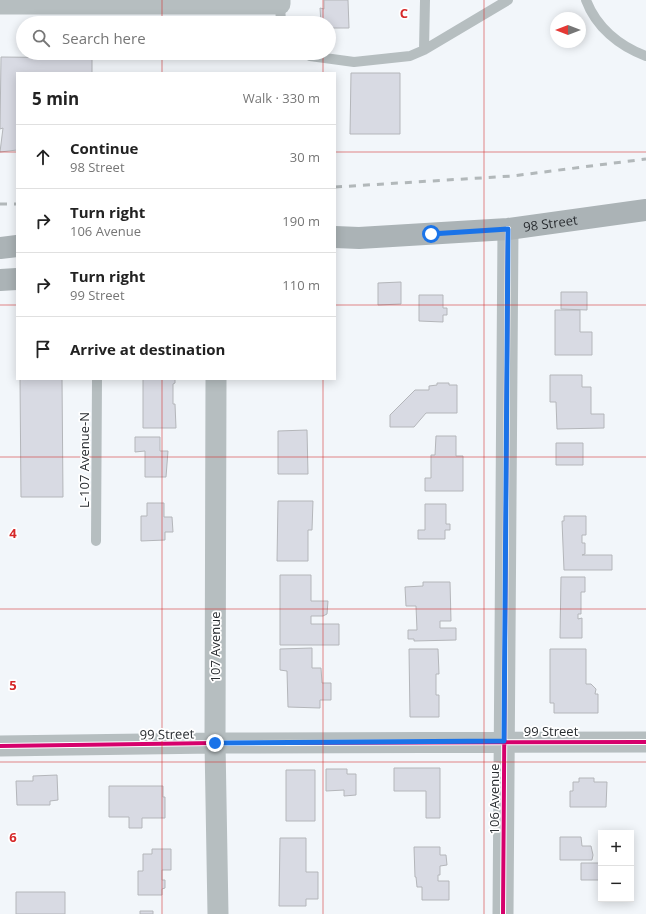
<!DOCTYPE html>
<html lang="en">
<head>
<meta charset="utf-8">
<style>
  :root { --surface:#fff; --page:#f2f2f2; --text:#222; --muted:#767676; --line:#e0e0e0 }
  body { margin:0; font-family:"Open Sans",sans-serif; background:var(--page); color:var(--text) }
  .controls { position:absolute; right:12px; bottom:12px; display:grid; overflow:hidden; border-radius:0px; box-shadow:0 2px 10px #0003 }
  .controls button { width:36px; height:36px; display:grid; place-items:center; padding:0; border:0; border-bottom:1px solid var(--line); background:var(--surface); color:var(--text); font:20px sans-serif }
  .compass { position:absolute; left:550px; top:12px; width:36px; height:36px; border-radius:50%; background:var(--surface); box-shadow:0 2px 10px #0003; rotate:270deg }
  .stop { position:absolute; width:12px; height:12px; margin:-9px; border:3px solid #1a73e8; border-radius:50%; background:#fff }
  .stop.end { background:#1a73e8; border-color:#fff; box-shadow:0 1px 4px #0008 }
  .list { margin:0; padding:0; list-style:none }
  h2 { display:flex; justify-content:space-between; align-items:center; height:52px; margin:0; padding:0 16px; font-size:17px }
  h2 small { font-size:13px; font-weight:400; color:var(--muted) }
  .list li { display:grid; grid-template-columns:26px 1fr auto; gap:12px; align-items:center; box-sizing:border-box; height:64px; padding:0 16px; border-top:1px solid var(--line) }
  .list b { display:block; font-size:15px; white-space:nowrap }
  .list p { margin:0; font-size:13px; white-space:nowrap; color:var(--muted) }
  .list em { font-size:13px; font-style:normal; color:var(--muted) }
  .icon { flex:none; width:22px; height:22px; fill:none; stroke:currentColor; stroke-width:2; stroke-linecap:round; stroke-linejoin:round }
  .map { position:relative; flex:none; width:646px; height:914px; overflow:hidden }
  .search { position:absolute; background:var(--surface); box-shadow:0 2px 10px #0003; left:16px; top:16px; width:320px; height:44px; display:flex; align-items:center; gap:10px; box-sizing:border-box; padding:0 14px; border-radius:22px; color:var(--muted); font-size:15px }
  .panel { position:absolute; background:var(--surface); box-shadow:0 2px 10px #0003; left:16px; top:72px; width:320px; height:308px; border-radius:0px }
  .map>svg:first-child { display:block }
  .building { fill:#d8dae3; stroke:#b4b6ba }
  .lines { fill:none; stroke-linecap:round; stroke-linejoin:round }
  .service { stroke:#b6bec0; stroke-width:10 }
  .minor { stroke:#b6bec0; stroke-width:21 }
  .secondary { stroke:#abb3b6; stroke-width:22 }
  .rail { stroke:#b2b8ba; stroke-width:3; stroke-dasharray:7 7; stroke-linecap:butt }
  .cycleway-casing { stroke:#fff; stroke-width:6 }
  .cycleway { stroke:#d6006c; stroke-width:4 }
  .route { stroke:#1a73e8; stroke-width:5 }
  .grid { fill:none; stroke:#d62828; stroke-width:1; stroke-opacity:0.55 }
  .labels { text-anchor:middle; stroke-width:3.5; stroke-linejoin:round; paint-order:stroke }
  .street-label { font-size:13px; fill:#292d31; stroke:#fff }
  .grid-label { font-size:13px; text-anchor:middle; font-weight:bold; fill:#d62828; stroke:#fff; stroke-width:3.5; stroke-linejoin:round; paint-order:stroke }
</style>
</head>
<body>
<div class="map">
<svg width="646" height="914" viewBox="0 0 646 914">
  <rect width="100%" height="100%" fill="#f2f6fa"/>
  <path class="building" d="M324,0H348L349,28H329V23H321L320,8L324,9Z
    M1,57L92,58V73H17V150L0,152L3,128L0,129Z
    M351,73H400V134H350Z
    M401,282V304L378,305V283Z
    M561,292H587V310L561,309Z
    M419,295H443V308H447V315H443V322L419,321Z
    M555,310H580V332H592V355H555Z
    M550,375H582V387H591V414H604V428L557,429L556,402H550Z
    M20,379H62L63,497H21Z
    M143,379H175V383L173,384V404H175L176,428H143Z
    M437,383H449V385H457V413H426L414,427H390V415L415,390H429V386L437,385Z
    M307,430L308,474H278V431Z
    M436,436H456V456H463V491H425V478H431V455H435Z
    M135,437H160V451H168L166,477H145V451L135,452Z
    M556,443H583V465H556Z
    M278,501H313L312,530H308V561H277Z
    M147,503H164V517H172L173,532H165V540L141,541V516H147Z
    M425,504H446V524H450V530H445V539H418V530H425Z
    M564,516H586V535H582V543H585V554L582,555H612V570H564L562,521H564Z
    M280,575H311V601H328L327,614L323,616H311V624H339V645H280Z
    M561,577H585V592H581V614H578V619L582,618V638H560Z
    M423,582H450L451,621H440V628H456V640L414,641V639H408V630H417L416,606H406L405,587L423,586Z
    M312,648V668H321L322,683H331V700H320V708L288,707L287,671L280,670V649Z
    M409,649H438L439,674H436V695H439V717H410Z
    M550,649H586V684H591L596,689L595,694H598V713H554V703H550Z
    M394,768H440V818H426V791H394Z
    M326,769H347V774H356V795L344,796V790L326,791Z
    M286,770H315V821H286Z
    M57,775L58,800L50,801V805H17L16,781H33V776Z
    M579,778H594V782H607L606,807H570V791H573V782H579Z
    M109,786H163V797H165V818H142V828H129V817H109Z
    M560,837H581L582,846H591L593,855L592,860H560Z
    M280,838H306V872H318V899H306V906H279Z
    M414,847H440V855H446L447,865L440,866V875H438V881H449V900H422V887H417L416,877H415Z
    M152,849H171V870H162V880H165V888L162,889V895H138V871H143V854H152Z
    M581,863H601V880H581Z
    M16,892H65V914H16Z
    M140,911H153V914H140Z"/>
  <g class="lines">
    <path class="service" d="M586,0C596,27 619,46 646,56
      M280,4L281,23
      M424,50L425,0
      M305,53L310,56L354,62L410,56L424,50L508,0
      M96,541L97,379"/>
    <path class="minor" d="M0,4H280V0
      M216,379L215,743L218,914
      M0,746L215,743L646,742
      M503,914L508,229"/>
    <g class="secondary">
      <path id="s1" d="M335,237L359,238L508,229L646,210"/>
      <path d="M0,248L17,246"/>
      <path d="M0,280L17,279"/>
    </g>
    <path class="rail" d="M335,187L512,176L646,159
      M0,204H17"/>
    <defs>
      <path id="cycleway" d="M0,746L215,743L646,742
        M503,914L508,229"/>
    </defs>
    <use href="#cycleway" class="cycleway-casing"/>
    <use href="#cycleway" class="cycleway"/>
  </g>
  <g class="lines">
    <path class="route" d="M215,743L504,741L508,229L431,234"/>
  </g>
  <path class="grid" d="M162,0V23M323,0V23M484,0V914M162,53V73M323,53V73M0,152H17M335,152H646M0,305H17M335,305H646M162,379V914M323,379V914M0,457H646M0,609H646M0,762H646"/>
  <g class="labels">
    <g class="street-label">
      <text dy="5" stroke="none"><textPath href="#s1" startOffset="216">98 Street</textPath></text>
      <text transform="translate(84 460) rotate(-90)" y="5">L-107 Avenue-N</text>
      <text transform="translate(215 647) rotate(-90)" y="5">107 Avenue</text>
      <text x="551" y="736">99 Street</text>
      <text transform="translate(167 734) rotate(-1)" y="5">99 Street</text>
      <text transform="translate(494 799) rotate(-90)" y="5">106 Avenue</text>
    </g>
  </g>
  <g class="grid-label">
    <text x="404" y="18">C</text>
    <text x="13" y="538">4</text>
    <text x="13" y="690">5</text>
    <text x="13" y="842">6</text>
  </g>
</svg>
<div class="controls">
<button>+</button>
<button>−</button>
</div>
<svg class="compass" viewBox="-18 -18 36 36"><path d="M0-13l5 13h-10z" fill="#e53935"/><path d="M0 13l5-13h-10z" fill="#767676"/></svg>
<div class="stop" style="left:431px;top:234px"></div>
<div class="stop end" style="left:215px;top:743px"></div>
<div class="search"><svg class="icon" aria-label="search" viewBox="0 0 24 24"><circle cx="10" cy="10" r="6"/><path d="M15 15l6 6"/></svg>Search here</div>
<section class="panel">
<h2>5 min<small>Walk · 330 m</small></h2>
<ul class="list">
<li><svg class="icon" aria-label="ahead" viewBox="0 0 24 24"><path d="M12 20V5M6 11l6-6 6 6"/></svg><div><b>Continue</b><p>98 Street</p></div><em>30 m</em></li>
<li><svg class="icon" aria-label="right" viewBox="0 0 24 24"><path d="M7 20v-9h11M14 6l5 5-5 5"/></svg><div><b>Turn right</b><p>106 Avenue</p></div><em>190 m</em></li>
<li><svg class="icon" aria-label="right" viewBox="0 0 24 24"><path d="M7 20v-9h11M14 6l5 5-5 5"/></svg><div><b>Turn right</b><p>99 Street</p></div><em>110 m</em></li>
<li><svg class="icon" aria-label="arrive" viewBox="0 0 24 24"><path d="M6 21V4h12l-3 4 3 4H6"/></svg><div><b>Arrive at destination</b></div></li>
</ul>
</section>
</div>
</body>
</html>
